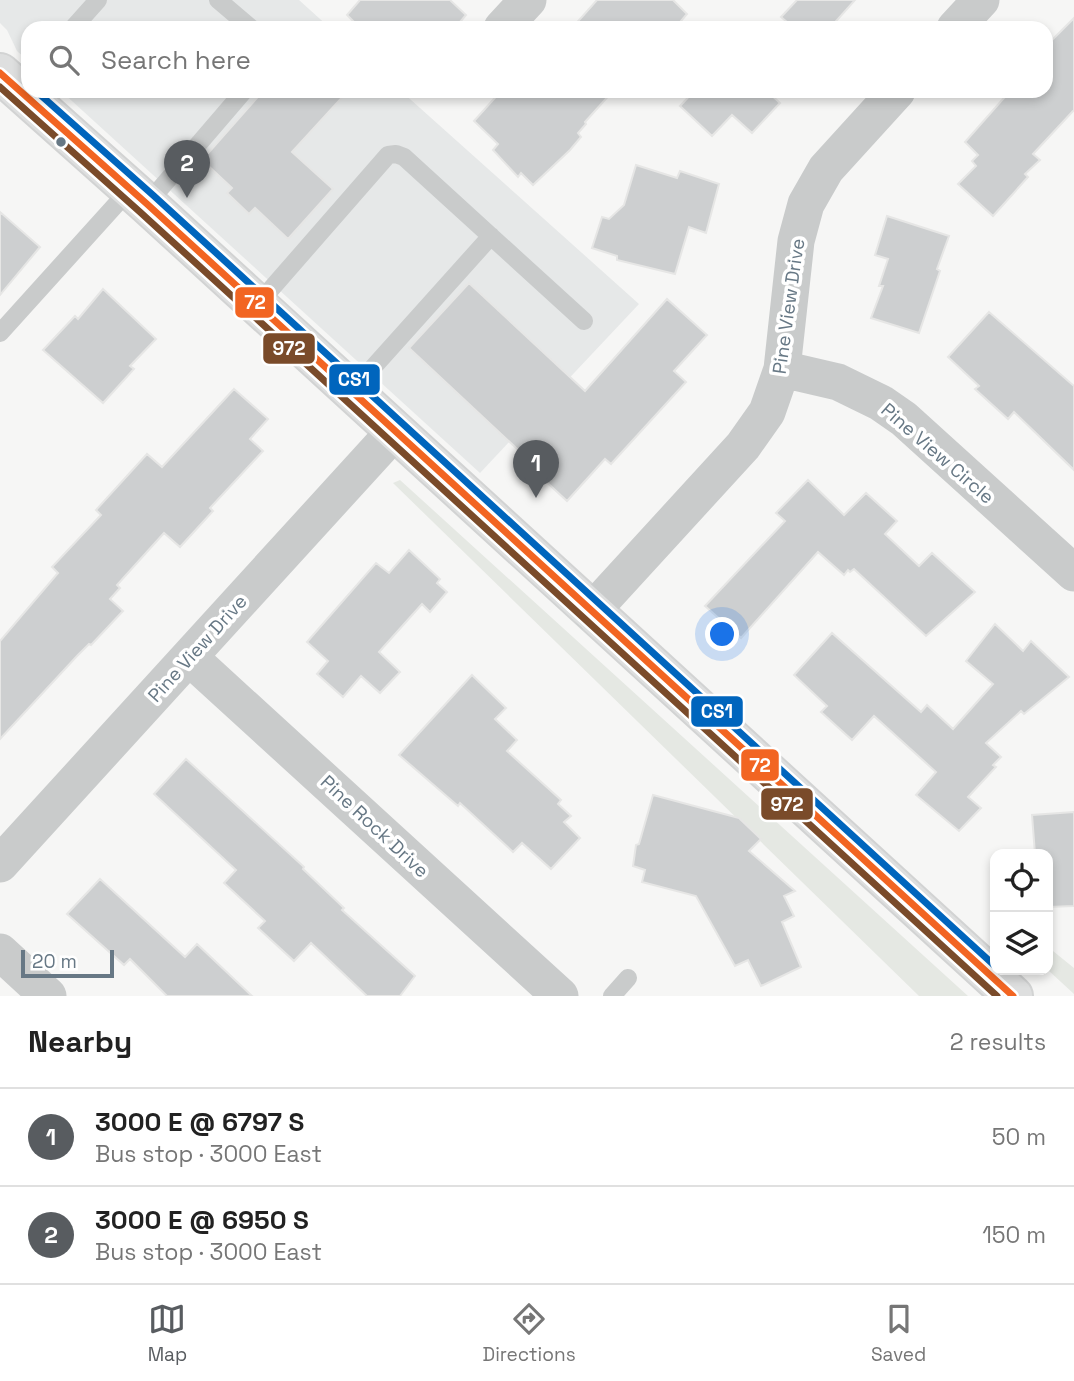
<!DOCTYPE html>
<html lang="en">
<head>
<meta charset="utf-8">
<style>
  :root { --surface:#fff; --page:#f2f2f2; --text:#222; --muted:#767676; --line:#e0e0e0; --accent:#585c60 }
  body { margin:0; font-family:"Space Grotesk",sans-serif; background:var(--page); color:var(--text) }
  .controls { position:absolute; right:21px; bottom:21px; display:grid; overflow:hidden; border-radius:14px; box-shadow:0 4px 10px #0003 }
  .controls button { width:63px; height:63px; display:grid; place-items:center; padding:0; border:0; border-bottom:2px solid var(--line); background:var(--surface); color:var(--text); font:35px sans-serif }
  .scale { position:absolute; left:21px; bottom:18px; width:93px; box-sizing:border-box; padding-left:7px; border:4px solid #677885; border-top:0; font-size:19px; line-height:24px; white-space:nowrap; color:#677885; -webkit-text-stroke:5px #fff; paint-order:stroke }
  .you { position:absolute; left:723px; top:635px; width:24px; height:24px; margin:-18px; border:5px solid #fff; border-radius:50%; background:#1a73e8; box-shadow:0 0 0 10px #1a73e833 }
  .badge { display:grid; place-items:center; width:46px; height:46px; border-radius:50%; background:var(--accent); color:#fff; font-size:23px; font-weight:700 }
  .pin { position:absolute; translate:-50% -58px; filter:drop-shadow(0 2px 4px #0008) }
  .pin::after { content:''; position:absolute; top:37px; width:24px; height:21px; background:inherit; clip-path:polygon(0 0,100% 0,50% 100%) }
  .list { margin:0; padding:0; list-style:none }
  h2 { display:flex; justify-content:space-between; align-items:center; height:91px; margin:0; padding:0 28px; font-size:30px }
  h2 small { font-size:23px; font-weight:400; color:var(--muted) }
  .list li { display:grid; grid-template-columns:46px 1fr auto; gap:21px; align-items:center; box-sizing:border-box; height:98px; padding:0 28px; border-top:2px solid var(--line) }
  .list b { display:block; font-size:26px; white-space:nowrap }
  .list p { margin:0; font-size:23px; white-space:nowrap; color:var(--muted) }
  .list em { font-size:23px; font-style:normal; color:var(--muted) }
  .icon { flex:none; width:38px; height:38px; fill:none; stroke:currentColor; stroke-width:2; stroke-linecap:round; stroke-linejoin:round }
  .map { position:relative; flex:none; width:1074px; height:996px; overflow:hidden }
  .search { position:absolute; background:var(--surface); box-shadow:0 4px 10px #0003; left:21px; right:21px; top:21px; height:77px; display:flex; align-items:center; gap:18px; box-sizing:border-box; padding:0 24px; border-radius:21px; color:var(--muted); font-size:26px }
  .sheet { height:287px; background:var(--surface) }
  nav { display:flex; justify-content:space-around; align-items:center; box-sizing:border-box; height:98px; border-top:2px solid var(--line); background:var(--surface); font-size:19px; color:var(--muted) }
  nav a { display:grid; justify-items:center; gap:4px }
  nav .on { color:var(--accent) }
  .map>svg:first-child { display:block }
  .built { fill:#e6e8e8 }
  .green { fill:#e5e8e3 }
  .building { fill:#cdcfd0; stroke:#e6e6e5; stroke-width:2 }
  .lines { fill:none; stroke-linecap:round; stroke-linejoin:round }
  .secondary-casing { stroke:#d2d3d3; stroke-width:42 }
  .lane { stroke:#c9cbcb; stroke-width:18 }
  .street { stroke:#c9cbcb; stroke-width:37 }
  .secondary { stroke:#dedfdf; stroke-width:38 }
  .bus-1-casing { stroke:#fff; stroke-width:12 }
  .bus-2-casing { stroke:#fff; stroke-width:12 }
  .bus-3-casing { stroke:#fff; stroke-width:12 }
  .bus-1 { stroke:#f26522; stroke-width:7 }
  .bus-2 { stroke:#7a4b2a; stroke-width:7 }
  .bus-3 { stroke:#0065bd; stroke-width:7 }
  .bus-dot { fill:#677885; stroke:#fff; stroke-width:2.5 }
  .labels { text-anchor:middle; stroke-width:7; stroke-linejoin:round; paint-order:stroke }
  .street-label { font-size:19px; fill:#677885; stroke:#fff }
  .line-badge { stroke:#fff; stroke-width:2.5 }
  .badge-label { font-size:19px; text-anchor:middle; font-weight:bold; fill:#fff }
</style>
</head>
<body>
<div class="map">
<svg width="1074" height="996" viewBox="0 0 1074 996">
  <rect width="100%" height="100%" fill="#f6f6f5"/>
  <path class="built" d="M0,0H299L330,28H28V61L17,51L7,30L0,23Z
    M61,91H401L639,304L480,473Z"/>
  <path class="green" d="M400,480L968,996H919L393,483Z
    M1048,947L1074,968V994L1048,970Z"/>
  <path class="building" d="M360,0H450L466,15L455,28H360L347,15Z
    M597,0H673L687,14L675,28H572Z
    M797,0H855L830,28H794L781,17Z
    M1074,18V110L1033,154L1040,160L1025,174L1028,177L993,216L958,184L976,166L972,161L978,155L965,142L1010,91H1046V46Z
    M263,91H348L292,152L333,189L288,239L255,208L249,214L227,193L232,188L202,160Z
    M501,91H613L585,122L586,124L578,133L581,137L570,150L533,185L521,173L518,177L493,150L498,144L474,121Z
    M694,91H767L780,103L752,133L732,115L712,136L680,106Z
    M636,165L677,178L680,171L719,184L706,233L689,227L675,274L617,260V256L592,248L602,217L609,219L624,205Z
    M0,212L40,247L0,295Z
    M887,216L949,236L937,269L940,271L919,333L871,318L883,286H879L888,259L875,255Z
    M469,283L585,391L667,299L707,335L674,371L686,382L611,464L605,459L567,501L527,464L530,461L409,348Z
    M103,289L156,339L130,366L134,369L103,403L43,350L75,316L78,319Z
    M989,312L1074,386V470L1014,412L1008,419L975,389L979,386L948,357Z
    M234,389L268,419L250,439L263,451L210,508L213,511L180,547L164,533L117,585L120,588L110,599L123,611L91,645L89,644L77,656L0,739V641L58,573L52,567L101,515L96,510L147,454L162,467Z
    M808,480L844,515L866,493L897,521L885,534L919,566L932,553L975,592L926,636L854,569L850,572L848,570L844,575L818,552L741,638L705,606L785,521L776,513Z
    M409,550L440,579L437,583L447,592L430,612L422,604L379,652L400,672L380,693L361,676L343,697L317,674L328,661L307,642L376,563L389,573Z
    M995,624L1023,651L1031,641L1069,677L1024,714L1021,711L986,743L1001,757L993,765L996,767L968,797L981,808L959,831L916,795L936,772L874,716L852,740L821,712L827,706L794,675L832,633L921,712L927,705L953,729L993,684L966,661Z
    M472,675L506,708L495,719L517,740L507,751L561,800L558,804L571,816L564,822L580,838L551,869L522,843L513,852L460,803L458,806L399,755Z
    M186,759L304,867L303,869L344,908L342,910L415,976L400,996H367L311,943L294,961L258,928L265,921L224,883L236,870L154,794Z
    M653,795L739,818L761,839L749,851L795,891L784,896L794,916L782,922L801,967L761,986L748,960L735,966L696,896L642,882L645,870L633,866L636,845L639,844Z
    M1074,812V906L1048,907V854H1035L1032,815Z
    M100,879L185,957L197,944L252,996H167L130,959L124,965L67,914Z"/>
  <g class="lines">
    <defs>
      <path id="secondary" d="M0,73L147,204L1013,996"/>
    </defs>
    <use href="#secondary" class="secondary-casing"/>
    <path class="lane" d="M218,0L251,28
      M73,28L98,0
      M147,204L244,91
      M257,305L388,155L396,154L404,157L584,321
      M0,333L130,189
      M351,392L491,236
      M612,996L628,978"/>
    <path class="street" d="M502,28L528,0
      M955,28L981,0
      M782,369L838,382L881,403L904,419L1074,573
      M591,612L743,446L767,412L782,369L796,241L806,204L826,169L897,91
      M189,657L560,996
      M0,864L395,431
      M0,952L48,996"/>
    <use href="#secondary" class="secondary"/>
    <defs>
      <path id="bus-1" d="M0,73L147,204L1013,996"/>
      <path id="bus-2" d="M0,87L140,212L997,996"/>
      <path id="bus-3" d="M36,91L154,196L995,966"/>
    </defs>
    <use href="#bus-1" class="bus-1-casing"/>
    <use href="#bus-2" class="bus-2-casing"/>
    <use href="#bus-3" class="bus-3-casing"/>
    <use href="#bus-1" class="bus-1"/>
    <use href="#bus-2" class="bus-2"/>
    <use href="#bus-3" class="bus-3"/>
  </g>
  <circle class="bus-dot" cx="61" cy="142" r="6"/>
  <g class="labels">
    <g class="street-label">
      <text transform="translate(788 306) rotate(-82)" y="7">Pine View Drive</text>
      <text transform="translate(938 453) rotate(41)" y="7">Pine View Circle</text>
      <text transform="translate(197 648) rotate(-48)" y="7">Pine View Drive</text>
      <text transform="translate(375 826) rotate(43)" y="7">Pine Rock Drive</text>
    </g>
  </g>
  <g class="line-badge">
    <rect x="234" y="286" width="41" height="33" rx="7" fill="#f26522"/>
    <rect x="262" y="332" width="54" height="33" rx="7" fill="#7a4b2a"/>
    <rect x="328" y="363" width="53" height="33" rx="7" fill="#0065bd"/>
    <rect x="690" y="695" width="54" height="33" rx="7" fill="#0065bd"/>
    <rect x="740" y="748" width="40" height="34" rx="7" fill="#f26522"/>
    <rect x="760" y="787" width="54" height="34" rx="7" fill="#7a4b2a"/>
  </g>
  <g class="badge-label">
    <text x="255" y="309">72</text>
    <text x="289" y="355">972</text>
    <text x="354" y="386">CS1</text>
    <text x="717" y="718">CS1</text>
    <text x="760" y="772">72</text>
    <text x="787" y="811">972</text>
  </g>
</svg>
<div class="controls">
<button><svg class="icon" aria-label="locate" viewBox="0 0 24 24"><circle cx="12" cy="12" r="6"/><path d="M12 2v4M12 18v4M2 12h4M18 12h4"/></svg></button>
<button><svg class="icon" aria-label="layers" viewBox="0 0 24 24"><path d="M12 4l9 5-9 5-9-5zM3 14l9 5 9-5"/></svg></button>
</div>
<div class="scale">20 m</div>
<div class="you"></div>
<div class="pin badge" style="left:536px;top:498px">1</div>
<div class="pin badge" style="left:187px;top:198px">2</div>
<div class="search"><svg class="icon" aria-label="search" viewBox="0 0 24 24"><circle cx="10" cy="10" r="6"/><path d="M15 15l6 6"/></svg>Search here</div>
</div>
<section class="sheet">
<h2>Nearby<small>2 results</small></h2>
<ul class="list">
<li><span class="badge">1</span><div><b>3000 E @ 6797 S</b><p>Bus stop · 3000 East</p></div><em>50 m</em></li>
<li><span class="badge">2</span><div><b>3000 E @ 6950 S</b><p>Bus stop · 3000 East</p></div><em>150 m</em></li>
</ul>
</section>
<nav>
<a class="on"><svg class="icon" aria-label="map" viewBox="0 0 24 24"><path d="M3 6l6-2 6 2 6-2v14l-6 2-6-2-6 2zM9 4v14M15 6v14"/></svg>Map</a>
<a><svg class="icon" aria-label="directions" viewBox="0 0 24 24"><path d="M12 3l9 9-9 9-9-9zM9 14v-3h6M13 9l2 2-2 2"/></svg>Directions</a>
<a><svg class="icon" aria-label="saved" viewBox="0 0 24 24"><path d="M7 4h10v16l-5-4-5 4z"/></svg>Saved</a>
</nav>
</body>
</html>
